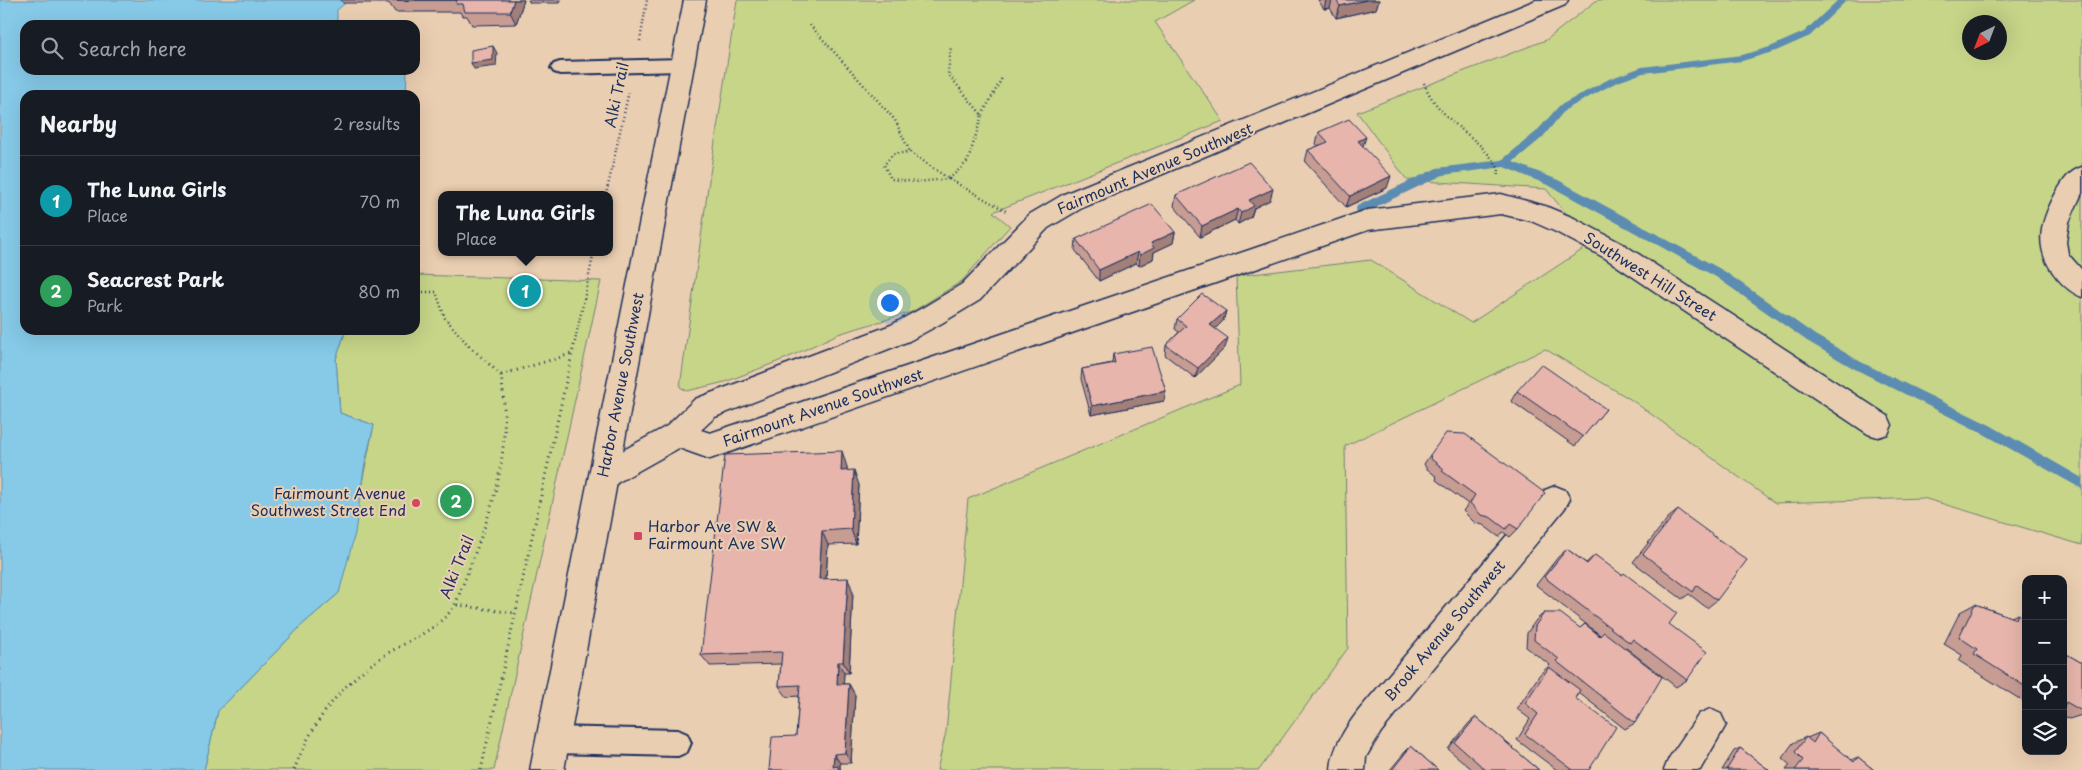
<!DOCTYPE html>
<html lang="en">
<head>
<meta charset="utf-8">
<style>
  :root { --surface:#171b24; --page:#242831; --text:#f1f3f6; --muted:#9ea1a6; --line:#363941; --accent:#db2777 }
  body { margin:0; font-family:"Playpen Sans",sans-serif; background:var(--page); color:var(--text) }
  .controls { position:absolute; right:15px; bottom:15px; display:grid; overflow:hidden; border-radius:10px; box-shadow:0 5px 20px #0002 }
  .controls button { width:45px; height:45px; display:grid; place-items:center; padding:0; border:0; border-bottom:1px solid var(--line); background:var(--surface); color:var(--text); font:25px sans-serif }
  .compass { position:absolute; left:1962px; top:15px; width:45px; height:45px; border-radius:50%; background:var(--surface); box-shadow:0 5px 20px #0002; rotate:222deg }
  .you { position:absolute; left:889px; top:302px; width:18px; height:18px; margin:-12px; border:4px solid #fff; border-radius:50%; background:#1a73e8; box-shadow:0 0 0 8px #1a73e833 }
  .badge { display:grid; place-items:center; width:32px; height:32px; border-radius:50%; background:var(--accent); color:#fff; font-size:16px; font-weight:700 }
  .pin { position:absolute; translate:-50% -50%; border:2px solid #fff; box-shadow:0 1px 5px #0006 }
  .popup { position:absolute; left:438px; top:191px; width:175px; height:65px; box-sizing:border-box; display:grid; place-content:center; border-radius:10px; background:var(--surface); filter:drop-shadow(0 1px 4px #0005); font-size:16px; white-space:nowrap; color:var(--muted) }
  .popup b { font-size:19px; color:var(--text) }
  .popup::after { content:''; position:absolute; left:50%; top:100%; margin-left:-10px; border:10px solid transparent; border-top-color:var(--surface) }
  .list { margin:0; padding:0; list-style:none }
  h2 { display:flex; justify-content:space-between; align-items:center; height:65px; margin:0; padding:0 20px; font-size:21px }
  h2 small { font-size:16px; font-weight:400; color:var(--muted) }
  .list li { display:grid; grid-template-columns:32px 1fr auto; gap:15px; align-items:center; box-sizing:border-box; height:90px; padding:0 20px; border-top:1px solid var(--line) }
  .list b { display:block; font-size:19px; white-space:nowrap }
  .list p { margin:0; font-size:16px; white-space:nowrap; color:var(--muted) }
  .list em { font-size:16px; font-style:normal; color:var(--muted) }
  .icon { flex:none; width:28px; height:28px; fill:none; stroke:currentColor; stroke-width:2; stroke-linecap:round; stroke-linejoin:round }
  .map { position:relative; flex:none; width:2082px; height:770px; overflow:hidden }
  .search { position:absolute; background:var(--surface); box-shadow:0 5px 20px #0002; left:20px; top:20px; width:400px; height:55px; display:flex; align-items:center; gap:12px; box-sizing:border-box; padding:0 18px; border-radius:15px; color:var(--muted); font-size:19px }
  .panel { position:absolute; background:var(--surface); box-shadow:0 5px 20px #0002; left:20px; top:90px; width:400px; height:245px; border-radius:15px }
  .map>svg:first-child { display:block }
  .green { fill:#c7d589; stroke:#718274; fill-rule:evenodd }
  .water { fill:#86cae8; stroke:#5b8cb1 }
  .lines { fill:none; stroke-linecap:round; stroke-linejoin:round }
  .stream { fill:#5b8cb1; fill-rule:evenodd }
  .lane-casing { stroke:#1b2f5e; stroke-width:4 }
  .street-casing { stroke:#1b2f5e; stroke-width:3 }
  .secondary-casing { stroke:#1b2f5e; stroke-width:3 }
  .path-far1 { stroke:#1b2f5e; stroke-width:2.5; stroke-dasharray:1 3; stroke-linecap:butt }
  .path { stroke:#1b2f5e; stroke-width:3; stroke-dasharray:1 4.5; stroke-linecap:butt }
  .lane { fill:#eaceb1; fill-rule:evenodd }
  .street { fill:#eaceb1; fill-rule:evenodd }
  .secondary { fill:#eaceb1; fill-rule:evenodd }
  .wall { fill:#c79c93; stroke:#1b2f5e }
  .shaded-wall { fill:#a27f78; stroke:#1b2f5e }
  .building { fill:#e7b5ab; stroke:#1b2f5e }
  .poi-dot { fill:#d1495b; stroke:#eaceb1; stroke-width:2 }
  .labels { text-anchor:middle; stroke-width:4; stroke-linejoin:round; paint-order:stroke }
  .street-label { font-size:15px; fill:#1b2f5e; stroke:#eaceb1 }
  .poi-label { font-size:15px; fill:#1b2f5e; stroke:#eaceb1; text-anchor:end }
</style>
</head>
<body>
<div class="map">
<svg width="2082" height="770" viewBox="0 0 2082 770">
  <rect width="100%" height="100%" fill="#eaceb1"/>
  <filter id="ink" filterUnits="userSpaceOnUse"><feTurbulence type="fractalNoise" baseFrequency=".02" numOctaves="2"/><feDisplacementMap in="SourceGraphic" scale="10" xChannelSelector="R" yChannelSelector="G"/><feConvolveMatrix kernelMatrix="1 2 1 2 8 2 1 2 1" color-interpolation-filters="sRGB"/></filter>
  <g filter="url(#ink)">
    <path class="green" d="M737,0H1194L1155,22L1223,121L993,212L1010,226L962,281L912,312L838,334L787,358L725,382L687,391L680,387L709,180Z
      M1597,0H2082V545L1923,498L1775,503L1630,399L1545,349L1345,446L1348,648L1259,770H937L946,732L968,499L1240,385L1236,276L1371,260L1471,323L1591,244L1546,189L1407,180L1357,112L1546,40ZM1970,22H2000V52H1970Z
      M415,275L601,281L494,770H204L218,711L303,624L339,593L374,425L340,413L336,359L346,330H415Z"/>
    <path class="water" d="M0,0H349L337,10V25H25V70H407L406,95H25V330H346L336,359L340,413L374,425L364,468L355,533L339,593L303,624L218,711L204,770H0Z"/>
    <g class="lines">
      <path class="stream" d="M1838,0H1847L1810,36L1776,51L1742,61L1643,73L1615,83L1565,110L1542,138L1513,162L1558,180L1724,271L1815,335L1861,362L1990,425L2082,478V489L1982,433L1853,368L1807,341L1716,277L1550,186L1504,167L1443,175L1365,212H1357L1356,209L1357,206L1437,168L1502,160L1536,132L1559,106L1609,79L1642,67L1742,55L1770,47L1804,32Z"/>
      <defs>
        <path id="lane" d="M682,59L688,61L691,65L688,69L682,71L560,74L554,72L551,68L554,64L560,62Z
          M553,727L678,730L687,734L691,743L687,752L678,756L553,753L544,749L540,740L544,731Z"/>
        <path id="street" d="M1536,0H1568L1565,5L1082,208L1048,228L980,300L942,323L909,341L715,417L701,430L710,433L1367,210L1501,194L1545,206L1574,218L1623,244L1888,416L1892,425L1888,434L1878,437L1868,434L1605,258L1556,232L1531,221L1501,214L1368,230L710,459L679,448L615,484L605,488L595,484L591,475L595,466L667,426L695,399L891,325L924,307L962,284L1030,214L1064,194Z
          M2082,167V193L2069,222L2066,242L2068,254L2082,270V297C2072,293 2065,287 2058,279C2033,250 2039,224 2056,193C2063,181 2069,171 2082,167Z
          M1555,486L1565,490L1570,499L1565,508L1381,732L1366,757L1365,770H1331C1332,748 1346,727 1359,710L1545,490Z
          M1710,709L1721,714L1726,725L1700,770H1664L1669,758L1699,714Z"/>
        <path id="secondary" d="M684,0H706L564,770H530Z"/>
      </defs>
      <use href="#lane" class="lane-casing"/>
      <use href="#street" class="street-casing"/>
      <use href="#secondary" class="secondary-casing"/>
      <path class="path-far1" d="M810,25L895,120L910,152
        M640,41L647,0
        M1424,83C1439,123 1482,136 1499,170L1497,177
        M982,115L1002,78
        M910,152L949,179L915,182L891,179L884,165L893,154Z
        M949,179L1006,211
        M949,179L968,161L982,115L948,74L951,46
        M606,195L629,91
        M415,292H436L445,318L469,346
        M574,346L594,252"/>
      <path class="path" d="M501,375L571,354
        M457,605L515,613
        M294,770C312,722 341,683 385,655C409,640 442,628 456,603C487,520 514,467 501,375L468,345
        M481,770L574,345"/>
      <use href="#lane" class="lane"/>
      <use href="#street" class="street"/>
      <use href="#secondary" class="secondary"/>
    </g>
    <path class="wall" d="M341,0H524L516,24L472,25L467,16H462L460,12H395L389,3H343Z
      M528,0H561L560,3H530Z
      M1318,0H1379L1376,9L1336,18L1330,8L1324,9Z
      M1319,132L1363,146L1387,188L1346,207L1305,162L1308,150L1318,146L1316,144Z
      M1176,195L1270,200L1254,208L1251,217L1238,224L1235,220L1200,237L1174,206Z
      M1175,232L1173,243L1154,252L1153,259L1139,266L1136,263L1099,281L1075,250L1076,239Z
      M1226,311L1223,321L1215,329L1225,348L1195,378L1165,355L1166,345L1179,332L1175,329L1177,319Z
      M1113,354L1164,401L1091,415L1081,379L1082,369L1112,363Z
      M1517,391L1606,409L1575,446L1511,401Z
      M1430,455L1518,529L1510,537L1503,532L1499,537L1483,525L1475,523L1463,511L1468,504L1436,480L1437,477L1426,468L1424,464Z
      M847,467V470L859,485L856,544L828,545L826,579L853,592L849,673H844L843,684H849L855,695L851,763H840V768L841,770H769L796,736L799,696L787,697L779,686L781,664L710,666L701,655Z
      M1678,510L1717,600L1707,608L1689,594L1682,599L1633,562L1668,518Z
      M1567,549L1586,563L1595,555L1669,624L1687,680L1676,687L1625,647L1624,648L1635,723L1625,729L1579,693L1575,698L1589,770H1557L1517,740L1530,719L1517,709L1540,674L1550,665L1526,647L1527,633L1536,620L1544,613L1580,628L1585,624L1599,635H1600L1536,585L1558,557Z
      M1975,604L2011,617L2018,614L2026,619V703L1959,661L1962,655L1944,644L1960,612Z
      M2063,652L2082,663V715L2069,719L2063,716Z
      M1476,717L1539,770H1473L1448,749L1469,723Z
      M1819,733L1851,760L1858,757L1874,770H1786L1790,765L1782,758L1793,743L1806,737L1807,738Z
      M1411,746L1438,770H1390L1405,752Z
      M1740,748L1769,770H1722L1734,751Z"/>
    <path class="shaded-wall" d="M514,0H524L516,24L510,12Z
      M1326,0H1332L1330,8L1324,9Z
      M1366,0H1379L1376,9L1336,18L1340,6Z
      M493,46L497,53L496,66L474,69L471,63Z
      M1366,137L1362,149L1358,141Z
      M1391,176L1387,188L1346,207L1350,196Z
      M1273,189L1270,200L1254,208L1251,217L1238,224L1241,213L1249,200Z
      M1238,209L1235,220L1200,237L1202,226Z
      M1175,232L1173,243L1154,252L1153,259L1139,266L1140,255L1151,243Z
      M1138,252L1136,263L1099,281V270Z
      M1226,311L1223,321L1208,336L1210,325Z
      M1228,338L1225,348L1195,378L1198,368Z
      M1166,391L1164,401L1091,415L1092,406Z
      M842,451L847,467L846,486L841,471Z
      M854,470L859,485L856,544L851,529Z
      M822,531L828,545L825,593L819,579Z
      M848,578L853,592L849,673L843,662Z
      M838,662L844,673L843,695L837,684Z
      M849,684L855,695L851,763L845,753Z
      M834,754L840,763V768L841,770H836L833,767Z"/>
    <path class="building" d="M387,0H514L510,12H465L463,4H456L457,0Z
      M1336,0H1366L1340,6Z
      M493,46V60L471,63V50Z
      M1349,119L1366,137L1358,141L1391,176L1350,196L1308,150L1328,142L1319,132Z
      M1249,162L1273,189L1249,200L1254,206L1241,213L1238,209L1202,226L1176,195Z
      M1152,204L1175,232L1151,243L1154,248L1140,255L1138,252L1099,270L1076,239Z
      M1202,294L1226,311L1210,325L1228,338L1198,368L1166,345L1186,326L1177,319Z
      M1152,347L1166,391L1092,406L1082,369L1115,363L1113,354Z
      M1541,364L1606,409L1583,437L1517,391Z
      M1446,433L1465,434L1545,493L1518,529L1510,524L1506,529L1490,517L1481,515L1470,503L1475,495L1442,471L1444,469L1431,459L1430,455Z
      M842,451L841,471L854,470L851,529L822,531L819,579L848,578L843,662H838L837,684H849L845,753L834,754L833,767L838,766V770H769L772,737L796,736L800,685L779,686L782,652L701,655L725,455Z
      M1678,510L1747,560L1717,600L1697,585L1693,592L1643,554Z
      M1567,549L1587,564L1595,555L1622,575L1624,573L1677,613L1669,624L1707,652L1687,680L1633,639L1630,643L1544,577Z
      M1975,604L2016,619L2018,614L2026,619V687L1974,654L1977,649L1959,637Z
      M1544,613H1560L1580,628L1585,624L1600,636L1604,632L1662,677L1635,723L1556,661L1559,659L1534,640L1535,626Z
      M2063,636L2067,639L2063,648Z
      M2063,652L2082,663V711L2066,702L2063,709Z
      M1549,667L1580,690L1575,698L1616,727L1589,770H1573L1525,734L1538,714L1525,703Z
      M1476,717L1539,770H1486L1455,743Z
      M1819,733L1854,762L1858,757L1874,770H1795L1803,760L1795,752L1806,737L1813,743Z
      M1411,746L1438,770H1392Z
      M1740,748L1769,770H1728L1727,769Z"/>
  </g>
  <g class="poi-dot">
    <circle cx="416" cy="503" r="5"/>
    <rect x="633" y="531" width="10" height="10" rx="2.5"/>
  </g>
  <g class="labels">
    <g class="street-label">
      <text transform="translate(617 95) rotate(-78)" y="5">Alki Trail</text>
      <text transform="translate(1155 169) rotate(-23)" y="5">Fairmount Avenue Southwest</text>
      <text transform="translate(1650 277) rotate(32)" y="5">Southwest Hill Street</text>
      <text transform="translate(621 385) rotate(-79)" y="5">Harbor Avenue Southwest</text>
      <text transform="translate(823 408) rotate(-19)" y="5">Fairmount Avenue Southwest</text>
      <text transform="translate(457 567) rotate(-68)" y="5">Alki Trail</text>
      <text transform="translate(1445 631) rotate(-50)" y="5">Brook Avenue Southwest</text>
    </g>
    <g class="poi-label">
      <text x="406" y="499">Fairmount Avenue<tspan x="406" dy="17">Southwest Street End</tspan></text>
      <text x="648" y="532" text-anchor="start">Harbor Ave SW &amp;<tspan x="648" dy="17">Fairmount Ave SW</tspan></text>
    </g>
  </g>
</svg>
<div class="controls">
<button>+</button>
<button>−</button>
<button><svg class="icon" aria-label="locate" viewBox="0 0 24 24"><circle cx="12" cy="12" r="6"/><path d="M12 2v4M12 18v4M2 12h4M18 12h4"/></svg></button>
<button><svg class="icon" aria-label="layers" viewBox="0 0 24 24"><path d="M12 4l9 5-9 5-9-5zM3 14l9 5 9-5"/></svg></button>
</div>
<svg class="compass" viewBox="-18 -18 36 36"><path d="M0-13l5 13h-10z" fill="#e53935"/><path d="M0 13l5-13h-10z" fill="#9ea1a6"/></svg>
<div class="you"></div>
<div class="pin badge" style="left:525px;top:291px;background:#0f9aa8">1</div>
<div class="popup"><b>The Luna Girls</b>Place</div>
<div class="pin badge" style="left:456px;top:501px;background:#2e9e5b">2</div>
<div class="search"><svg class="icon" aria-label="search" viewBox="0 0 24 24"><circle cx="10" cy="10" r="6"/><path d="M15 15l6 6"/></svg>Search here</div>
<section class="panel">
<h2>Nearby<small>2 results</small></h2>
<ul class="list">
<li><span class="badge" style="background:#0f9aa8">1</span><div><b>The Luna Girls</b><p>Place</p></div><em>70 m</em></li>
<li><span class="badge" style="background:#2e9e5b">2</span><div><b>Seacrest Park</b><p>Park</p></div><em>80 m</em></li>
</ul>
</section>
</div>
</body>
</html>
